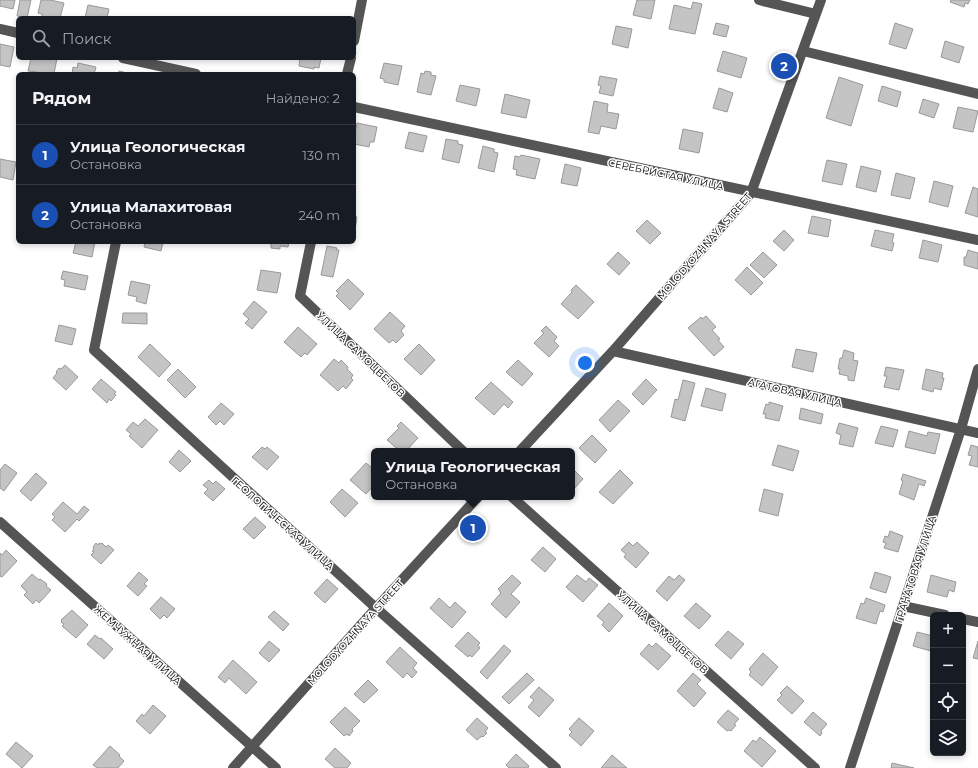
<!DOCTYPE html>
<html lang="ru">
<head>
<meta charset="utf-8">
<style>
  :root { --surface:#171b24; --page:#242831; --text:#f1f3f6; --muted:#9ea1a6; --line:#363941; --accent:#ea580c }
  body { margin:0; font-family:Montserrat,sans-serif; background:var(--page); color:var(--text) }
  .controls { position:absolute; right:12px; bottom:12px; display:grid; overflow:hidden; border-radius:6px; box-shadow:0 2px 6px #0003 }
  .controls button { width:36px; height:36px; display:grid; place-items:center; padding:0; border:0; border-bottom:1px solid var(--line); background:var(--surface); color:var(--text); font:20px sans-serif }
  .you { position:absolute; left:585px; top:363px; width:14px; height:14px; margin:-10px; border:3px solid #fff; border-radius:50%; background:#1a73e8; box-shadow:0 0 0 6px #1a73e833 }
  .badge { display:grid; place-items:center; width:26px; height:26px; border-radius:50%; background:var(--accent); color:#fff; font-size:13px; font-weight:700 }
  .pin { position:absolute; translate:-50% -50%; border:2px solid #fff; box-shadow:0 1px 4px #0006 }
  .popup { position:absolute; left:371px; top:448px; width:204px; height:52px; box-sizing:border-box; display:grid; place-content:center; border-radius:6px; background:var(--surface); filter:drop-shadow(0 1px 3px #0005); font-size:13px; white-space:nowrap; color:var(--muted) }
  .popup b { font-size:15px; color:var(--text) }
  .popup::after { content:''; position:absolute; left:50%; top:100%; margin-left:-8px; border:8px solid transparent; border-top-color:var(--surface) }
  .list { margin:0; padding:0; list-style:none }
  h2 { display:flex; justify-content:space-between; align-items:center; height:52px; margin:0; padding:0 16px; font-size:17px }
  h2 small { font-size:13px; font-weight:400; color:var(--muted) }
  .list li { display:grid; grid-template-columns:26px 1fr auto; gap:12px; align-items:center; box-sizing:border-box; height:60px; padding:0 16px; border-top:1px solid var(--line) }
  .list b { display:block; font-size:15px; white-space:nowrap }
  .list p { margin:0; font-size:13px; white-space:nowrap; color:var(--muted) }
  .list em { font-size:13px; font-style:normal; color:var(--muted) }
  .icon { flex:none; width:22px; height:22px; fill:none; stroke:currentColor; stroke-width:2; stroke-linecap:round; stroke-linejoin:round }
  .map { position:relative; flex:none; width:978px; height:768px; overflow:hidden }
  .search { position:absolute; background:var(--surface); box-shadow:0 2px 6px #0003; left:16px; top:16px; width:340px; height:44px; display:flex; align-items:center; gap:10px; box-sizing:border-box; padding:0 14px; border-radius:6px; color:var(--muted); font-size:15px }
  .panel { position:absolute; background:var(--surface); box-shadow:0 2px 6px #0003; left:16px; top:72px; width:340px; height:172px; border-radius:6px }
  .map>svg:first-child { display:block }
  .building { fill:#c4c4c4; stroke:#999 }
  .lines { fill:none; stroke-linecap:round; stroke-linejoin:round }
  .minor { stroke:#555; stroke-width:10 }
  .labels { text-anchor:middle; stroke-width:3; stroke-linejoin:round; paint-order:stroke }
  .street-label { font-size:10px; fill:#000; stroke:#fff }
</style>
</head>
<body>
<div class="map">
<svg width="978" height="768" viewBox="0 0 978 768">
  <rect width="100%" height="100%" fill="#fff"/>
  <path class="building" d="M0,0H15L13,9L0,6Z
    M20,0H31L27,18L17,16Z
    M41,0H50L64,3L60,18L42,17V14L38,13Z
    M637,0H655L651,19L633,15Z
    M951,0H970L968,4L965,3L964,7L950,2Z
    M693,2L702,4L695,34L669,29L674,5L691,9Z
    M88,5L109,9L107,18H85Z
    M716,23L729,26L726,37L713,34Z
    M895,23L913,29L906,49L889,44Z
    M616,26L632,29L628,48L612,44Z
    M945,41L964,47L959,63L941,57Z
    M0,44L14,47L10,67L0,65Z
    M723,51L747,58L741,78L717,71Z
    M31,58H57L54,74H36L37,72L28,71Z
    M300,58H321L319,68L314,67V69L299,66Z
    M78,63L96,67L94,74H72L73,67L77,68Z
    M384,63L402,66L398,85L384,82V79L380,78Z
    M119,71L131,74H118Z
    M425,71L431,72V75L436,76L431,95L417,92L421,73L424,74Z
    M600,76L617,79L613,96L599,93L601,86L598,85Z
    M839,77L863,85L851,126L826,118Z
    M460,85L480,89L476,106L456,101Z
    M882,86L901,92L897,107L878,101Z
    M719,88L733,93L727,112L713,108Z
    M505,94L530,100L526,118L501,113Z
    M923,99L939,104L934,118L919,113Z
    M594,101L608,104L607,112L619,114L616,129L601,126L599,134L588,132Z
    M958,107L978,111L973,132L953,128Z
    M357,123L377,127L374,142H370L369,147L354,144V137Z
    M683,129L703,133L699,153L679,149Z
    M409,132L427,136L423,152L405,148Z
    M446,139L458,141V144L463,145L459,163L442,159Z
    M483,146L494,149V152L498,153L494,172L478,168Z
    M521,155L540,159L535,179L516,175L517,170L513,169L515,156L520,157Z
    M0,159L16,162L13,180L0,177Z
    M827,160L847,164L842,185L822,181Z
    M565,164L581,168L577,186L561,183Z
    M861,166L881,171L876,192L856,187Z
    M896,173L915,178L910,199L891,195Z
    M934,181L953,186L948,207L929,202Z
    M973,187L978,189V217L965,213Z
    M354,216L357,217L354,236Z
    M812,216L831,220L828,237L808,233Z
    M647,220L661,233L650,244L636,231Z
    M784,230L794,240L784,251L773,241Z
    M875,230L894,234L892,242L894,243L892,251L871,246Z
    M923,240L942,245L938,262L919,258Z
    M76,242H95L92,257L73,253Z
    M145,242H163L161,251L144,247Z
    M262,242H289L288,247L280,246V249L271,248V244Z
    M327,246L337,248L336,250H339L333,277L321,275Z
    M968,250L978,253V269L964,265V257H966Z
    M618,252L630,263L619,275L607,264Z
    M763,252L777,265L764,278L750,265Z
    M747,267L763,283L751,295L735,280Z
    M261,270L281,273L277,293L257,290Z
    M63,271L88,276L85,290L64,286L65,280L61,279Z
    M348,279L364,294L350,310L336,296L339,293L336,291Z
    M131,281L150,285L146,304L136,301L137,297L128,295Z
    M576,285L594,302L578,319L561,304L572,292L571,290Z
    M254,301L267,312L252,329L245,323L249,319L243,314Z
    M390,312L405,326L401,331L404,335L396,343L393,340L389,343L374,329Z
    M123,313H147V324L122,323Z
    M706,316L716,327L712,330L720,339L718,340L724,347L714,356L688,328L701,317L702,319Z
    M59,325L76,329L72,345L55,341Z
    M546,326L557,337L554,341L559,346L549,357L534,343L544,333L541,331Z
    M298,327L317,344L307,355L305,353L301,357L284,342Z
    M150,344L171,364L159,377L138,357Z
    M419,344L435,360L421,375L404,359Z
    M796,349L817,353L813,372L792,367Z
    M844,350L854,353L853,360L858,361L854,381L848,380V376L839,374L840,369H838L840,358H842Z
    M334,359L339,363L341,360L348,367L347,369L353,375L351,378L353,380L346,389L343,386L338,391L320,375Z
    M518,360L533,374L522,386L506,372Z
    M65,365L78,377L66,390L53,378L57,373L56,372L59,368L61,369Z
    M886,367L904,370L899,390L884,387L887,376H884Z
    M178,369L196,387L185,398L167,380Z
    M926,369L943,373L942,378H944L941,390L934,388L933,392L922,389Z
    M101,379L116,392L114,394L116,395L111,401L109,399L107,403L92,389Z
    M646,379L657,390L643,405L632,394Z
    M683,380L695,383L685,421L671,417L675,399L678,400Z
    M491,382L513,402L508,408L504,404L494,415L475,398Z
    M706,388L726,394L722,411L701,406Z
    M618,400L630,411L610,432L599,420Z
    M769,402L783,406L779,421L765,418L766,414H763L766,404L769,405Z
    M221,403L234,414L224,425L220,421L216,425L208,417Z
    M801,408L823,414L821,424L799,419Z
    M145,419L158,430L142,448L129,436L131,434L126,430L133,422L138,426Z
    M401,422L418,438L406,451H400L387,440L399,428L397,426Z
    M839,423L858,428L853,447L839,444L841,435L836,433Z
    M881,426L898,430L893,447L875,443Z
    M909,431L927,436L928,432L940,434L935,454L905,447Z
    M592,435L607,450L595,463L579,448Z
    M778,445L799,451L793,471L772,465Z
    M971,445L978,447V467L969,465L972,456L968,455Z
    M262,447L265,449L267,447L279,457L267,470L252,457Z
    M179,450L191,461L180,472L169,462Z
    M366,463L371,467L373,465L374,466V485L366,494L350,480Z
    M5,464L17,473L4,491L0,488V470Z
    M572,468L583,479L572,491Z
    M620,470L633,483L613,504L599,492Z
    M36,473L47,483L31,501L20,491Z
    M903,474L926,481L924,486L919,484L914,500L899,494L903,481L901,480Z
    M209,480L213,484L216,481L225,489L213,501L204,493L208,489L203,485Z
    M342,489L358,503L345,517L330,502Z
    M764,489L783,494L778,516L759,511Z
    M63,502L77,514L84,506L89,510L79,521L77,519L65,532L52,520L55,517L52,514Z
    M255,517L266,527L254,539L243,529Z
    M890,531L903,536L898,552L884,548L886,543L883,542L885,536L888,537Z
    M629,542L633,546L637,542L649,553L636,568L624,557L626,554L621,550Z
    M96,543L98,545L99,543L101,544L102,543L106,547L108,545L114,550L101,564L91,555L94,552L92,551L94,549L93,547Z
    M543,547L556,559L545,572L531,560Z
    M6,550L17,561L2,577L0,576V553L2,555Z
    M139,572L148,580L144,584L147,586L138,596L127,586Z
    M875,572L891,577L886,593L870,588Z
    M32,574L39,580L40,579L47,584L46,586L51,590L39,603L36,600L33,604L24,595L27,592L21,586Z
    M512,575L521,583L511,594L520,602L506,618L491,604L501,593L498,589Z
    M577,575L586,582L589,578L598,585L583,602L566,587Z
    M679,575L685,580L667,601L656,591L669,576L674,580Z
    M931,575L956,582L954,592L949,590L947,597L927,592Z
    M327,579L338,589L325,603L314,593Z
    M161,597L175,609L167,618L164,615L160,619L150,609Z
    M439,598L450,608L455,602L466,612L452,628L430,608Z
    M866,598L885,605L883,612L880,611L876,624L856,618L861,603L864,604Z
    M609,603L623,616L609,632L602,625L604,622L597,616Z
    M696,603L711,616L699,629L684,616Z
    M72,610L88,625L76,638L62,626L64,624L61,622L62,621L61,620Z
    M274,611L289,624L283,631L268,617Z
    M728,631L744,644L731,659L715,645Z
    M468,632L480,643L478,645L480,648L472,657L469,655L468,657L455,646Z
    M917,632L933,636L931,651L913,646Z
    M95,635L100,639L101,638L113,649L104,659L87,644Z
    M269,641L280,650L269,662L259,653Z
    M978,641V659L973,658Z
    M656,643L671,656L658,670L640,654L649,644L652,647Z
    M504,645L511,651L487,679L480,672Z
    M400,647L417,663L413,668L417,672L412,678L407,673L403,678L386,662Z
    M763,653L778,667L762,686L749,675L751,672L749,669Z
    M233,660L257,682L246,694L229,678L225,683L218,677Z
    M527,673L534,680L509,704L502,697Z
    M693,673L701,680L697,684L706,693L694,707L677,691Z
    M368,680L378,690L364,703L354,694Z
    M787,686L804,701L792,714L777,700L782,695L780,693Z
    M539,687L554,700L539,717L528,707L534,700L530,697Z
    M153,705L166,716L150,734L136,721L142,714L144,716Z
    M345,707L360,721L352,729L353,731L349,736L347,734L344,736L330,722Z
    M728,710L739,719L734,724L736,725L731,731L729,730L727,731L717,722Z
    M813,712L827,724L821,731L822,733L820,736L804,722Z
    M477,718L488,728L485,732L487,733L483,737L482,736L477,740L466,730Z
    M579,718L594,731L581,746L569,735L572,732L569,729Z
    M760,737L776,751L762,767L744,751L753,740L756,742Z
    M16,742L33,756L22,768L6,754Z
    M110,746L120,755L119,756L124,761L118,768H97L93,765Z
    M335,748L351,763L347,768H335L325,759Z
    M516,754L529,766L528,768H509L506,765Z
    M612,755L627,768H601Z
    M892,763L914,768H891Z"/>
  <g class="lines">
    <path class="minor" d="M759,0L816,14
      M0,29L18,33
      M354,41L362,0
      M803,51L978,94
      M123,58L196,74
      M347,74L351,58
      M354,107L978,240
      M116,242L94,350L376,608L556,768
      M311,242L300,296L463,451
      M613,351L978,433
      M520,451L613,351L751,193L821,0
      M512,497L815,768
      M0,522L276,768
      M903,606L945,615
      M963,619L978,622
      M233,768L376,608L478,497
      M850,768L961,429L978,369"/>
  </g>
  <g class="labels">
    <g class="street-label">
      <text transform="translate(666 174) rotate(12)" y="4">СЕРЕБРИСТАЯ УЛИЦА</text>
      <text transform="translate(704 246) rotate(-49)" y="4">MOLODYOZHNAYA STREET</text>
      <text transform="translate(361 354) rotate(44)" y="4">УЛИЦА САМОЦВЕТОВ</text>
      <text transform="translate(795 392) rotate(13)" y="4">АГАТОВАЯ УЛИЦА</text>
      <text transform="translate(283 523) rotate(42)" y="4">ГЕОЛОГИЧЕСКАЯ УЛИЦА</text>
      <text transform="translate(915 569) rotate(-72)" y="4">ГРАНАТОВАЯ УЛИЦА</text>
      <text transform="translate(355 632) rotate(-48)" y="4">MOLODYOZHNAYA STREET</text>
      <text transform="translate(663 632) rotate(42)" y="4">УЛИЦА САМОЦВЕТОВ</text>
      <text transform="translate(138 645) rotate(42)" y="4">ЖЕМЧУЖНАЯ УЛИЦА</text>
    </g>
  </g>
</svg>
<div class="controls">
<button>+</button>
<button>−</button>
<button><svg class="icon" aria-label="locate" viewBox="0 0 24 24"><circle cx="12" cy="12" r="6"/><path d="M12 2v4M12 18v4M2 12h4M18 12h4"/></svg></button>
<button><svg class="icon" aria-label="layers" viewBox="0 0 24 24"><path d="M12 4l9 5-9 5-9-5zM3 14l9 5 9-5"/></svg></button>
</div>
<div class="you"></div>
<div class="pin badge" style="left:473px;top:528px;background:#1a4fb4">1</div>
<div class="popup"><b>Улица Геологическая</b>Остановка</div>
<div class="pin badge" style="left:784px;top:66px;background:#1a4fb4">2</div>
<div class="search"><svg class="icon" aria-label="search" viewBox="0 0 24 24"><circle cx="10" cy="10" r="6"/><path d="M15 15l6 6"/></svg>Поиск</div>
<section class="panel">
<h2>Рядом<small>Найдено: 2</small></h2>
<ul class="list">
<li><span class="badge" style="background:#1a4fb4">1</span><div><b>Улица Геологическая</b><p>Остановка</p></div><em>130 m</em></li>
<li><span class="badge" style="background:#1a4fb4">2</span><div><b>Улица Малахитовая</b><p>Остановка</p></div><em>240 m</em></li>
</ul>
</section>
</div>
</body>
</html>
